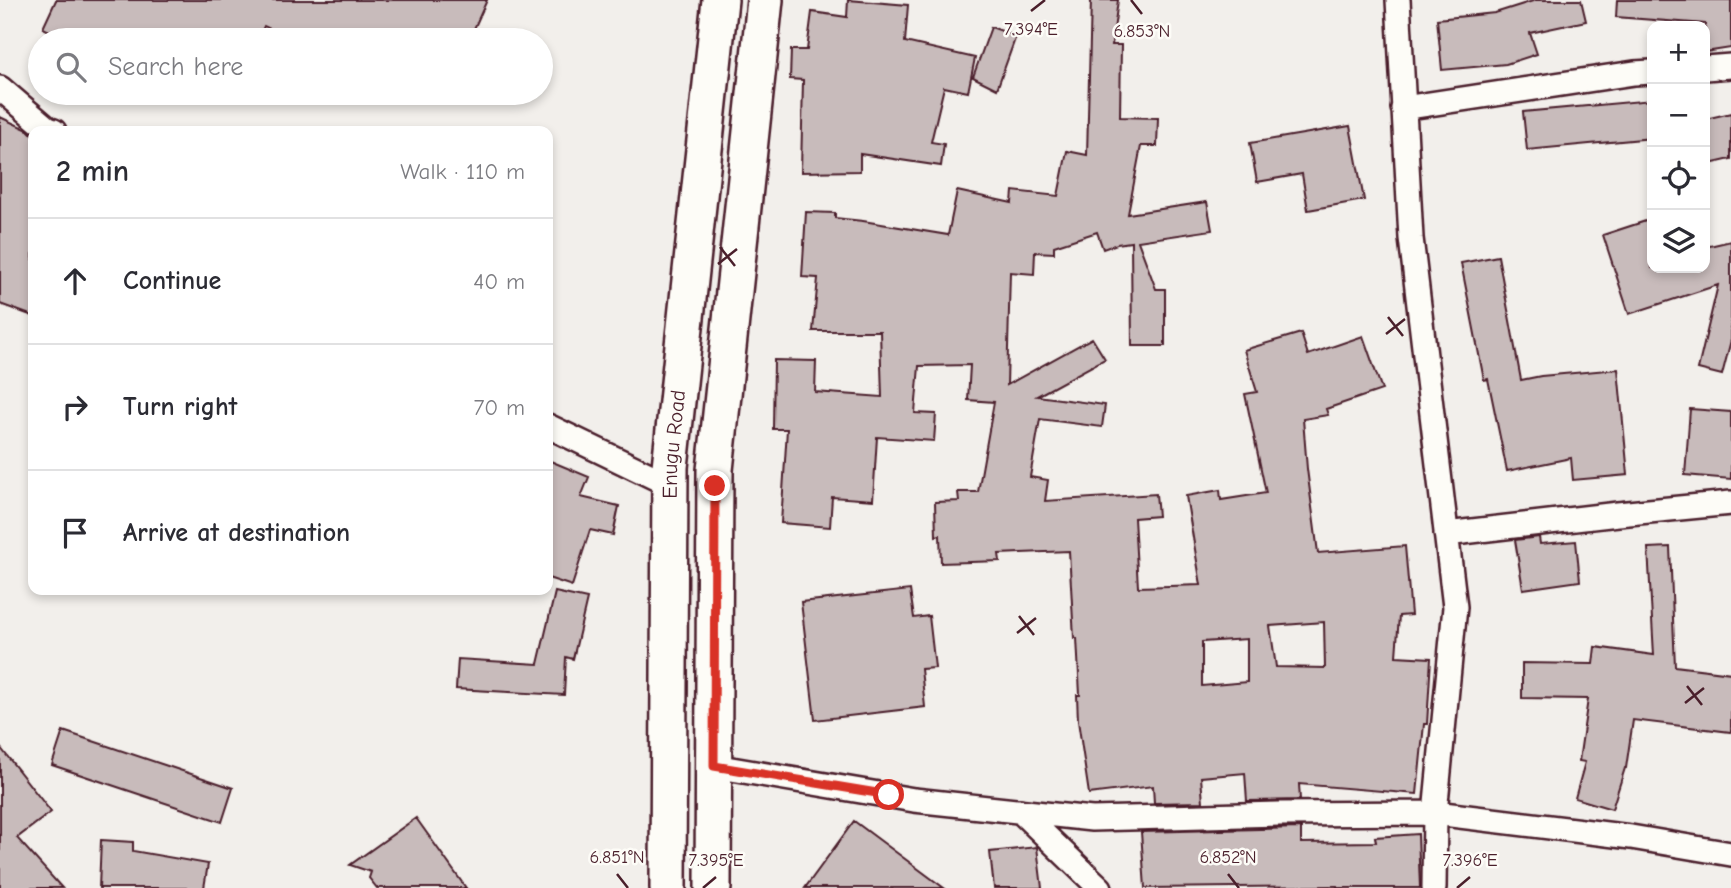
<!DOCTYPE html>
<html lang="en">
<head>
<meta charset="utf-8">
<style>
  :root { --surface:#fff; --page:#f7f7f7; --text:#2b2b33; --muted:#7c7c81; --line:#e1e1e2 }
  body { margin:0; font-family:"Comic Neue",sans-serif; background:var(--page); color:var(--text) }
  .controls { position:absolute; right:21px; top:21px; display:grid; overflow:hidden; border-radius:14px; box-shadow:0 4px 10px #0003 }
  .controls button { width:63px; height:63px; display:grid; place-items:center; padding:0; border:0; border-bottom:2px solid var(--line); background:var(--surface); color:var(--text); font:35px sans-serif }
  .stop { position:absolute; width:21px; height:21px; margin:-16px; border:5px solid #d93025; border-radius:50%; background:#fff }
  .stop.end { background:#d93025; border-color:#fff; box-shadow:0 2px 7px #0008 }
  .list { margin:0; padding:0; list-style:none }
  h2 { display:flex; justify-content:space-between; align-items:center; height:91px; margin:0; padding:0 28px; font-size:30px }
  h2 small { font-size:23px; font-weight:400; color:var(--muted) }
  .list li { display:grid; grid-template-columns:46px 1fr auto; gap:21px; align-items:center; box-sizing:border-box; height:126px; padding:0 28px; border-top:2px solid var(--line) }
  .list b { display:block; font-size:26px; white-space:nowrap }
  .list em { font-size:23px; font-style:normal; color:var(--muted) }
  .icon { flex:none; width:38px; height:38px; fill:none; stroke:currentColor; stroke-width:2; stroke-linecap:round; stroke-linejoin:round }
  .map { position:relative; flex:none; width:1731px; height:888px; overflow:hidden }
  .search { position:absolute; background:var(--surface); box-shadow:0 4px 10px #0003; left:28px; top:28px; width:525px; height:77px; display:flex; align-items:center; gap:18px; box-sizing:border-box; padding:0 24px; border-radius:38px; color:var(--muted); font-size:26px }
  .panel { position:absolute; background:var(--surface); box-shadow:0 4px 10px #0003; left:28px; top:126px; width:525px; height:469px; border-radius:14px }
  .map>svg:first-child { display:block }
  .building { fill:#c8bbbb; stroke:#4a1f2b; stroke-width:2; fill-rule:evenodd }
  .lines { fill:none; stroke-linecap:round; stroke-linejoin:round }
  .street-casing { stroke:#4a1f2b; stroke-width:28 }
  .primary-casing { stroke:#4a1f2b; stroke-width:40 }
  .street { stroke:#fdfcf7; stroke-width:23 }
  .primary { stroke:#fdfcf7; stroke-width:35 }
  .route { stroke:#d93025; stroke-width:9 }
  .ticks { fill:none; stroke:#4a1f2b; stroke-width:2.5 }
  .labels { text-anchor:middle; stroke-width:5; stroke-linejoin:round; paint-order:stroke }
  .street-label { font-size:21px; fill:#4a1f2b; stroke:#fdfcf7 }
  .ticks-label { font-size:18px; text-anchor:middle; fill:#4a1f2b; stroke:#fdfcf7; stroke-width:5; stroke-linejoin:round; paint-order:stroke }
</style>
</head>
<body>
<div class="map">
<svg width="1731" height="888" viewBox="0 0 1731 888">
  <rect width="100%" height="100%" fill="#f2efeb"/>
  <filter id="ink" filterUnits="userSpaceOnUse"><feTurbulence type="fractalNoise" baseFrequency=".0143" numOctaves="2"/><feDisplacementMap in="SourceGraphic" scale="14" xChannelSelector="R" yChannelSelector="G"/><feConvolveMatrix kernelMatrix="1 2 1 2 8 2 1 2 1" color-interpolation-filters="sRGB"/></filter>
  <g filter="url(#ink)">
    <path class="building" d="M56,0H487L469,40H294L264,26L258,40H69L43,28Z
      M848,0L908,5L905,42L975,58L968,92L944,87L931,142L944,144L941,166L860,154V171L801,172L803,80L790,79L791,50H807L812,12L847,17Z
      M1091,0H1118L1112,45H1121L1120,117L1158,118L1157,146H1141L1128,214L1207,202L1212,230L1138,241L1156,289H1165V346H1132L1131,242L1117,244L1103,249L1097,232L1054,246V253L1035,252L1034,274L1010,272L1007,385L1092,338L1105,359L1037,396L1105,405L1102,427L1040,419L1030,477L1048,480L1045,501L1156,494L1158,516L1134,518L1138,587L1201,585L1186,496L1220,490L1221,500L1266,493L1245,394L1257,392L1244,350L1301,333L1308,355L1363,336L1382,390L1326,409L1328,415L1303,419L1307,469L1318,553L1405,546L1411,615L1399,616L1396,656L1431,658L1427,724H1424L1417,794L1299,784L1300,800L1247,801L1245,773L1201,777L1203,802L1154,803L1153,786L1089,794L1078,721L1077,695H1080L1077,638H1074L1069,551L999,554L1000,561L941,563L940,535L936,536L935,502L959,501L958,492H978L994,402L968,400L970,365L919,366L915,413L936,414L934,441L877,437L873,500L832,497L830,527L781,523L787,429H773L774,360L816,361L815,392L882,397L880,331H813L818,278L802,277L806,212L835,213V218L863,221L948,235L957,191L1012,203L1013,191L1058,196L1067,151L1087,155ZM1324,622L1325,668L1276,667L1270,626ZM1247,639V682L1202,686V642Z
      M1536,0H1581L1586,21L1530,33L1537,54L1506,64L1442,70L1437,19L1495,13Z
      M1617,0H1731V48L1705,52V24L1616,17Z
      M991,27L1016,36L997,89L973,77Z
      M1652,100V138L1527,150L1523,112Z
      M1731,113V159L1705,165V119Z
      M0,117L28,130L33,135V316L0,304Z
      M1350,126L1364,200L1308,210L1302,174L1257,182L1250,143Z
      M1652,219V268H1705V247L1731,241V340L1722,375L1698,369L1718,285L1629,314L1603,235Z
      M1498,256L1521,380L1541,376L1618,369L1628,475L1573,480L1571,458L1507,471L1488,379L1484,380L1461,263Z
      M1690,409L1731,412V479L1685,475Z
      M548,460L589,477L581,497L619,506L613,535L590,530L572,586L548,578Z
      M1539,537L1540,544L1576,541L1580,581L1523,589L1515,540Z
      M1670,547L1675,666L1731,673V732L1633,720L1626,768H1625L1612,809L1575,798L1585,762L1579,761L1588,699L1522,698V663L1593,664L1595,647L1654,655L1648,548Z
      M910,590L914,618L929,616L935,668L921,669L925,707L815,720L801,602Z
      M555,592L587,599L573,659L566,657L564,695L456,689L458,659L538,664Z
      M63,731L233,788L222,822L52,765Z
      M0,747L51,812L17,838L62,888H0Z
      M416,818L466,888H377L369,878L371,872L350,865Z
      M854,821L944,888H805Z
      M1301,828V843L1376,842L1375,837L1418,834L1420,888H1337V886L1145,888L1141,832Z
      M101,840L133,842V851L208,864L204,888H99Z
      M1037,847L1042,888H994L990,852Z"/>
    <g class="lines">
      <defs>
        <path id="street" d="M1398,0L1411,238L1455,607L1435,813L1434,888
          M1705,68L1731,66
          M0,88L48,129L54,131
          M1403,108L1634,73L1652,72
          M548,426L670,485
          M1446,534L1618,514L1731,503
          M714,766L914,800L1092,819L1279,814L1435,813L1631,837L1731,854
          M1020,811L1100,888"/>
        <g id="primary">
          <path id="s1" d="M668,888L670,467L720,0"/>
          <path d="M713,888L715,470L765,0"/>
        </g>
      </defs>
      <use href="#street" class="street-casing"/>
      <use href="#primary" class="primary-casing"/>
      <use href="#street" class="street"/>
      <use href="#primary" class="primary"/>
    </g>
  </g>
  <g class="lines" filter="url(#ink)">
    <path class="route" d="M715,486L714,766L889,795"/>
  </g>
  <path class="ticks" d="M1131,0L1142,14M1031,11L1045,0M720,247L735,266M718,264L737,249M1388,317L1403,336M1386,334L1405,319M1019,616L1034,635M1017,633L1036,618M1687,686L1702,705M1685,703L1704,688M617,874L628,888M1228,874L1239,888M703,888L716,877M1457,888L1470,877"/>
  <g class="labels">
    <g class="street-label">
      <text dy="7" stroke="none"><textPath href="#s1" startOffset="444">Enugu Road</textPath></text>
    </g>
  </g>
  <g class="ticks-label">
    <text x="1031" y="35">7.394°E</text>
    <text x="1142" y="37">6.853°N</text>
    <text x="617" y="863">6.851°N</text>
    <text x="1228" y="863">6.852°N</text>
    <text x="716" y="866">7.395°E</text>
    <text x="1470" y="866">7.396°E</text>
  </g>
</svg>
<div class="controls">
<button>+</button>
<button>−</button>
<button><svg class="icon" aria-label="locate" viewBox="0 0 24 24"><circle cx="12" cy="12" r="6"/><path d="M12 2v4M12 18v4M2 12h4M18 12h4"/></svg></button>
<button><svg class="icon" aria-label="layers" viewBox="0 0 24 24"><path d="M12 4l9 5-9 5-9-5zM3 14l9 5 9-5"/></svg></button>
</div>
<div class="stop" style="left:889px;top:795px"></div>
<div class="stop end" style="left:715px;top:486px"></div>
<div class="search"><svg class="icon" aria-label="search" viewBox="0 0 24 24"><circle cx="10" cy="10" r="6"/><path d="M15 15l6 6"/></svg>Search here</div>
<section class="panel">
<h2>2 min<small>Walk · 110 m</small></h2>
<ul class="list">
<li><svg class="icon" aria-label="ahead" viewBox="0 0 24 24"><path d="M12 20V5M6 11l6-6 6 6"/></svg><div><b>Continue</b></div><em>40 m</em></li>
<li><svg class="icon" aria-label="right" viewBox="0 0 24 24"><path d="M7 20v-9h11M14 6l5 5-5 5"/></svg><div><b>Turn right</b></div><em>70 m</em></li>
<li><svg class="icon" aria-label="arrive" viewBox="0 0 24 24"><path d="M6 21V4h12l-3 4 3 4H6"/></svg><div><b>Arrive at destination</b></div></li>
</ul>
</section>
</div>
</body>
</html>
